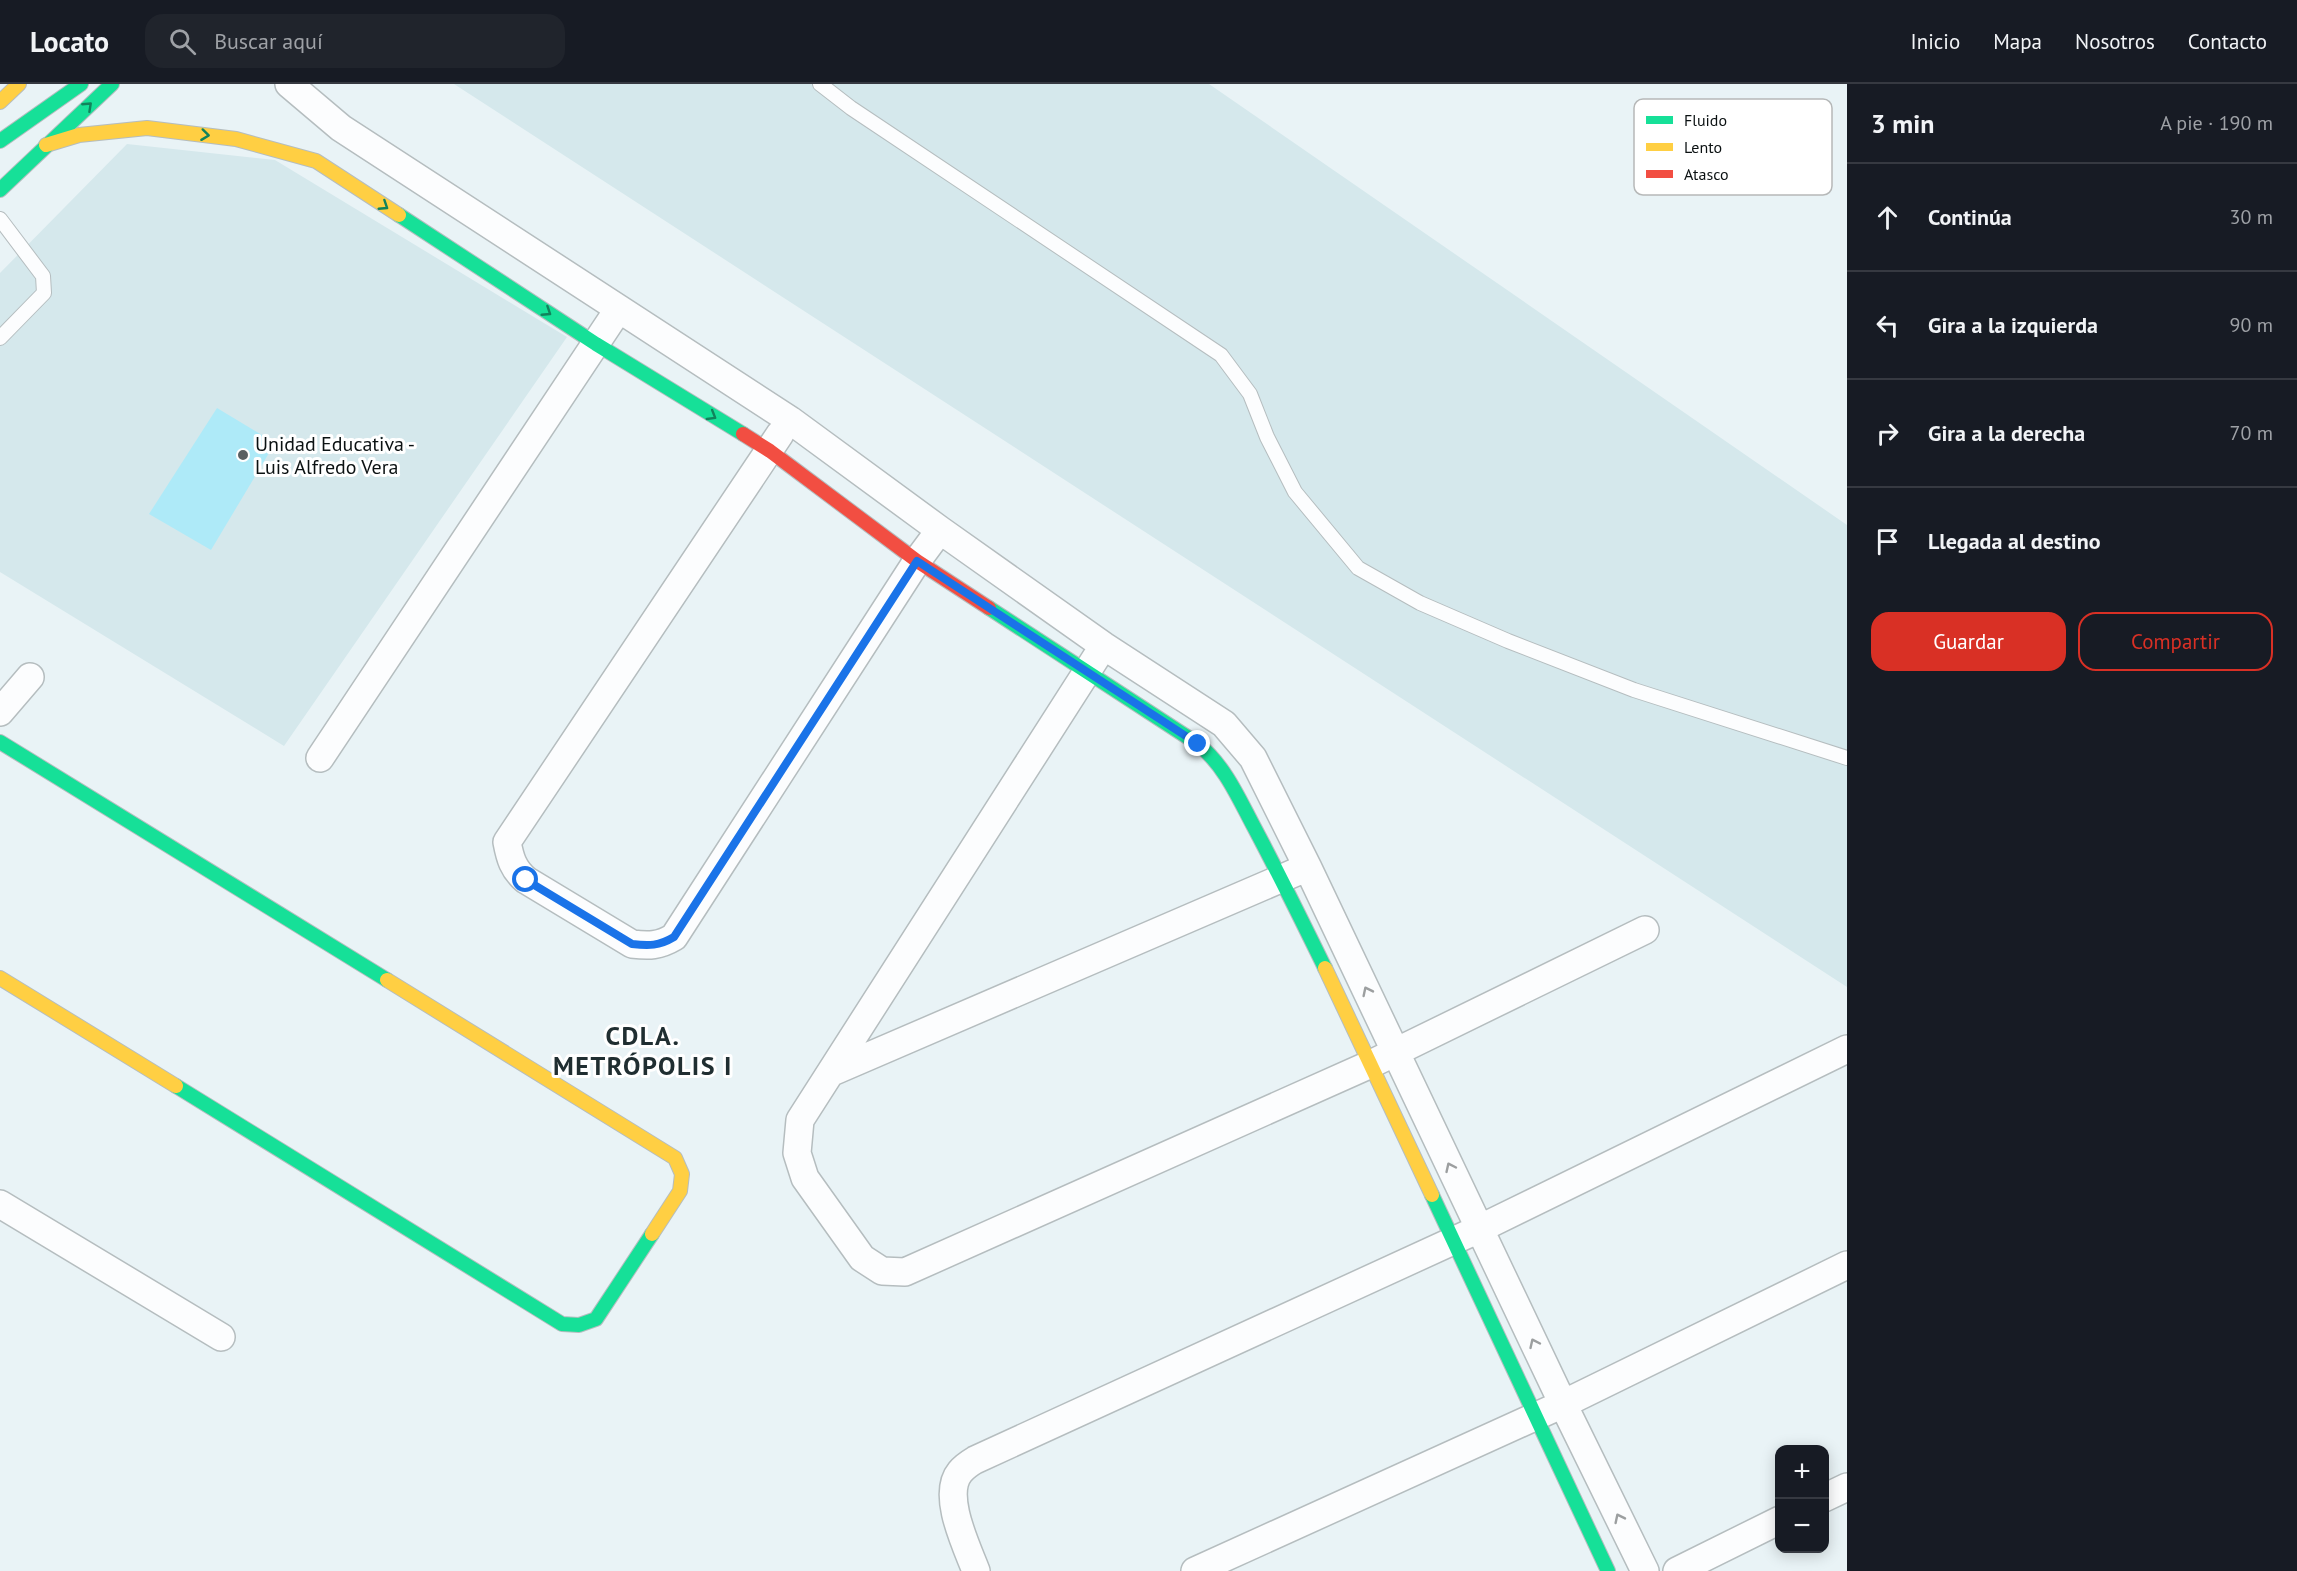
<!DOCTYPE html>
<html lang="es">
<head>
<meta charset="utf-8">
<style>
  :root { --surface:#171b24; --page:#20242c; --text:#f1f3f6; --muted:#9ea1a6; --line:#363941; --accent:#d93025 }
  body { margin:0; font-family:"PT Sans",sans-serif; background:var(--page); color:var(--text) }
  .controls { position:absolute; right:18px; bottom:18px; display:grid; overflow:hidden; border-radius:12px; box-shadow:0 3px 15px #0003 }
  .controls button { width:54px; height:54px; display:grid; place-items:center; padding:0; border:0; border-bottom:2px solid var(--line); background:var(--surface); color:var(--text); font:30px sans-serif }
  .stop { position:absolute; width:18px; height:18px; margin:-14px; border:4px solid #1a73e8; border-radius:50%; background:#fff }
  .stop.end { background:#1a73e8; border-color:#fff; box-shadow:0 2px 6px #0008 }
  .list { margin:0; padding:0; list-style:none }
  h2 { display:flex; justify-content:space-between; align-items:center; height:78px; margin:0; padding:0 24px; font-size:26px }
  h2 small { font-size:20px; font-weight:400; color:var(--muted) }
  .list li { display:grid; grid-template-columns:39px 1fr auto; gap:18px; align-items:center; box-sizing:border-box; height:108px; padding:0 24px; border-top:2px solid var(--line) }
  .list b { display:block; font-size:22px; white-space:nowrap }
  .list em { font-size:20px; font-style:normal; color:var(--muted) }
  .actions { display:flex; gap:12px; padding:18px 24px }
  .actions a { flex:1; padding:14px 0; border:2px solid var(--accent); border-radius:18px; text-align:center; font-size:21px; color:var(--accent) }
  .actions .main { background:var(--accent); color:#fff }
  .icon { flex:none; width:33px; height:33px; fill:none; stroke:currentColor; stroke-width:2; stroke-linecap:round; stroke-linejoin:round }
  .map { position:relative; flex:none; width:1847px; height:1487px; overflow:hidden }
  header { display:flex; align-items:center; gap:36px; box-sizing:border-box; height:84px; padding:0 30px; background:var(--surface); border-bottom:2px solid var(--line) }
  header strong { font-size:28px }
  nav { display:flex; gap:33px; margin-inline-start:auto; font-size:21px }
  .search { width:420px; height:54px; background:var(--page); display:flex; align-items:center; gap:15px; box-sizing:border-box; padding:0 21px; border-radius:18px; color:var(--muted); font-size:22px }
  main { display:flex }
  aside { flex:1; background:var(--surface) }
  .map>svg:first-child { display:block }
  .built { fill:#d5e8ec }
  .green { fill:#aeeaf8 }
  .lines { fill:none; stroke-linecap:round; stroke-linejoin:round }
  .lane-casing { stroke:#b5bdbf; stroke-width:16 }
  .street-casing { stroke:#b5bdbf; stroke-width:30 }
  .fast-casing { stroke:#b5bdbf; stroke-width:16 }
  .slow-casing { stroke:#b5bdbf; stroke-width:16 }
  .jam-casing { stroke:#b5bdbf; stroke-width:16 }
  .lane { stroke:#fcfdfe; stroke-width:14 }
  .street { stroke:#fcfdfe; stroke-width:27 }
  .fast { stroke:#16e098; stroke-width:14 }
  .slow { stroke:#ffcf43; stroke-width:14 }
  .jam { stroke:#f24e42; stroke-width:14 }
  .oneway { stroke:#11835c }
  .oneway2 { stroke:#9c9fa0 }
  .route { stroke:#1a73e8; stroke-width:8 }
  .poi-dot { fill:#596062; stroke:#fff; stroke-width:2 }
  .labels { text-anchor:middle; stroke-width:6; stroke-linejoin:round; paint-order:stroke }
  .poi-label { font-size:20px; fill:#0b1112; stroke:#fff; text-anchor:start }
  .district-label { font-size:26px; font-weight:bold; letter-spacing:1.5px; fill:#202e31; stroke:#fff }
  .key { fill:#fff; stroke:#b6b8b8; stroke-width:1.5 }
  .key-label { font-size:16px; fill:#0b1112 }
</style>
</head>
<body>
<header>
<strong>Locato</strong>
<div class="search"><svg class="icon" aria-label="search" viewBox="0 0 24 24"><circle cx="10" cy="10" r="6"/><path d="M15 15l6 6"/></svg>Buscar aquí</div>
<nav><a>Inicio</a><a>Mapa</a><a>Nosotros</a><a>Contacto</a></nav>
</header>
<main>
<div class="map">
<svg width="1847" height="1487" viewBox="0 0 1847 1487">
  <rect width="100%" height="100%" fill="#e9f3f6"/>
  <path class="built" d="M454,0H1209L1847,441V903Z
    M127,60L275,76L567,253L284,662L0,488V189Z"/>
  <path class="green" d="M217,324L275,359L211,466L149,430Z"/>
  <g class="lines">
    <defs>
      <path id="lane" d="M820,0L851,24L1221,271L1250,310L1267,353L1295,408L1358,484L1420,519L1508,557L1634,606L1847,674
        M0,135L43,192L44,209L0,254"/>
      <path id="street" d="M289,0L341,44L790,336L940,446L1104,562L1224,640L1253,674L1308,784L1563,1320L1645,1487
        M780,350L507,758C510,774 513,785 526,796L632,860C649,862 659,862 674,853L917,477L940,446
        M1097,572L800,1036L797,1069L805,1094L862,1174L882,1187L905,1188L1371,980L1645,846
        M0,628L30,593
        M320,674L618,226
        M832,988L1301,786
        M0,1120L221,1253
        M1824,1414L1847,1403
        M976,1487C967,1463 941,1411 960,1388C964,1383 970,1379 975,1376L1479,1145L1847,965
        M1195,1487L1563,1320L1847,1181
        M1677,1487L1780,1436"/>
      <path id="fast" d="M0,57L81,0
        M0,106L112,0
        M399,131L596,260L743,350
        M989,524L1198,660C1225,682 1238,713 1254,743C1279,790 1302,837 1325,884
        M0,658L387,896
        M176,1002L562,1240L579,1241L596,1235L652,1150
        M1432,1111L1608,1487"/>
      <path id="slow" d="M0,18L19,0
        M46,61L79,51L147,44L236,55L316,77L399,131
        M1325,884L1432,1111
        M0,894L176,1002
        M387,896L675,1074L682,1090L680,1107L652,1150"/>
      <path id="jam" d="M743,350L770,367L917,477L989,524"/>
    </defs>
    <use href="#lane" class="lane-casing"/>
    <use href="#street" class="street-casing"/>
    <use href="#fast" class="fast-casing"/>
    <use href="#slow" class="slow-casing"/>
    <use href="#jam" class="jam-casing"/>
    <use href="#lane" class="lane"/>
    <use href="#street" class="street"/>
    <use href="#fast" class="fast"/>
    <use href="#slow" class="slow"/>
    <use href="#jam" class="jam"/>
  </g>
  <defs><path id="oneway-chevron" d="M-2-3.5L2.5 0L-2 3.5" fill="none" stroke-width="1.6" stroke-linecap="round" stroke-linejoin="round" transform="scale(1.5)"/></defs>
  <g class="oneway">
    <use href="#oneway-chevron" transform="translate(88 22) rotate(-43)"/>
    <use href="#oneway-chevron" transform="translate(205 51) rotate(7)"/>
    <use href="#oneway-chevron" transform="translate(384 122) rotate(33)"/>
    <use href="#oneway-chevron" transform="translate(547 228) rotate(33)"/>
    <use href="#oneway-chevron" transform="translate(712 332) rotate(31)"/>
  </g>
  <g class="oneway2">
    <use href="#oneway-chevron" transform="translate(1367 907) rotate(-116)"/>
    <use href="#oneway-chevron" transform="translate(1450 1083) rotate(-115)"/>
    <use href="#oneway-chevron" transform="translate(1534 1259) rotate(-115)"/>
    <use href="#oneway-chevron" transform="translate(1619 1434) rotate(-116)"/>
  </g>
  <g class="lines">
    <path class="route" d="M526,796L632,860C649,862 659,862 674,853L917,477L1198,660"/>
  </g>
  <circle class="poi-dot" cx="243" cy="371" r="6"/>
  <g class="labels">
    <g class="poi-label">
      <text x="255" y="367">Unidad Educativa -<tspan x="255" dy="23">Luis Alfredo Vera</tspan></text>
    </g>
    <g class="district-label">
      <text x="643" y="961">CDLA.<tspan x="643" dy="30">METRÓPOLIS I</tspan></text>
    </g>
  </g>
  <rect x="1634" y="15" width="198" height="96" rx="9" class="key"/>
  <rect x="1646" y="32" width="27" height="8" fill="#16e098"/>
  <rect x="1646" y="59" width="27" height="8" fill="#ffcf43"/>
  <rect x="1646" y="86" width="27" height="8" fill="#f24e42"/>
  <g class="key-label">
    <text x="1684" y="42">Fluido</text>
    <text x="1684" y="69">Lento</text>
    <text x="1684" y="96">Atasco</text>
  </g>
</svg>
<div class="controls">
<button>+</button>
<button>−</button>
</div>
<div class="stop" style="left:526px;top:796px"></div>
<div class="stop end" style="left:1198px;top:660px"></div>
</div>
<aside>
<h2>3 min<small>A pie · 190 m</small></h2>
<ul class="list">
<li><svg class="icon" aria-label="ahead" viewBox="0 0 24 24"><path d="M12 20V5M6 11l6-6 6 6"/></svg><div><b>Continúa</b></div><em>30 m</em></li>
<li><svg class="icon" aria-label="left" viewBox="0 0 24 24"><path d="M17 20v-9H6M10 6l-5 5 5 5"/></svg><div><b>Gira a la izquierda</b></div><em>90 m</em></li>
<li><svg class="icon" aria-label="right" viewBox="0 0 24 24"><path d="M7 20v-9h11M14 6l5 5-5 5"/></svg><div><b>Gira a la derecha</b></div><em>70 m</em></li>
<li><svg class="icon" aria-label="arrive" viewBox="0 0 24 24"><path d="M6 21V4h12l-3 4 3 4H6"/></svg><div><b>Llegada al destino</b></div></li>
</ul>
<div class="actions"><a class="main">Guardar</a><a>Compartir</a></div>
</aside>
</main>
</body>
</html>
